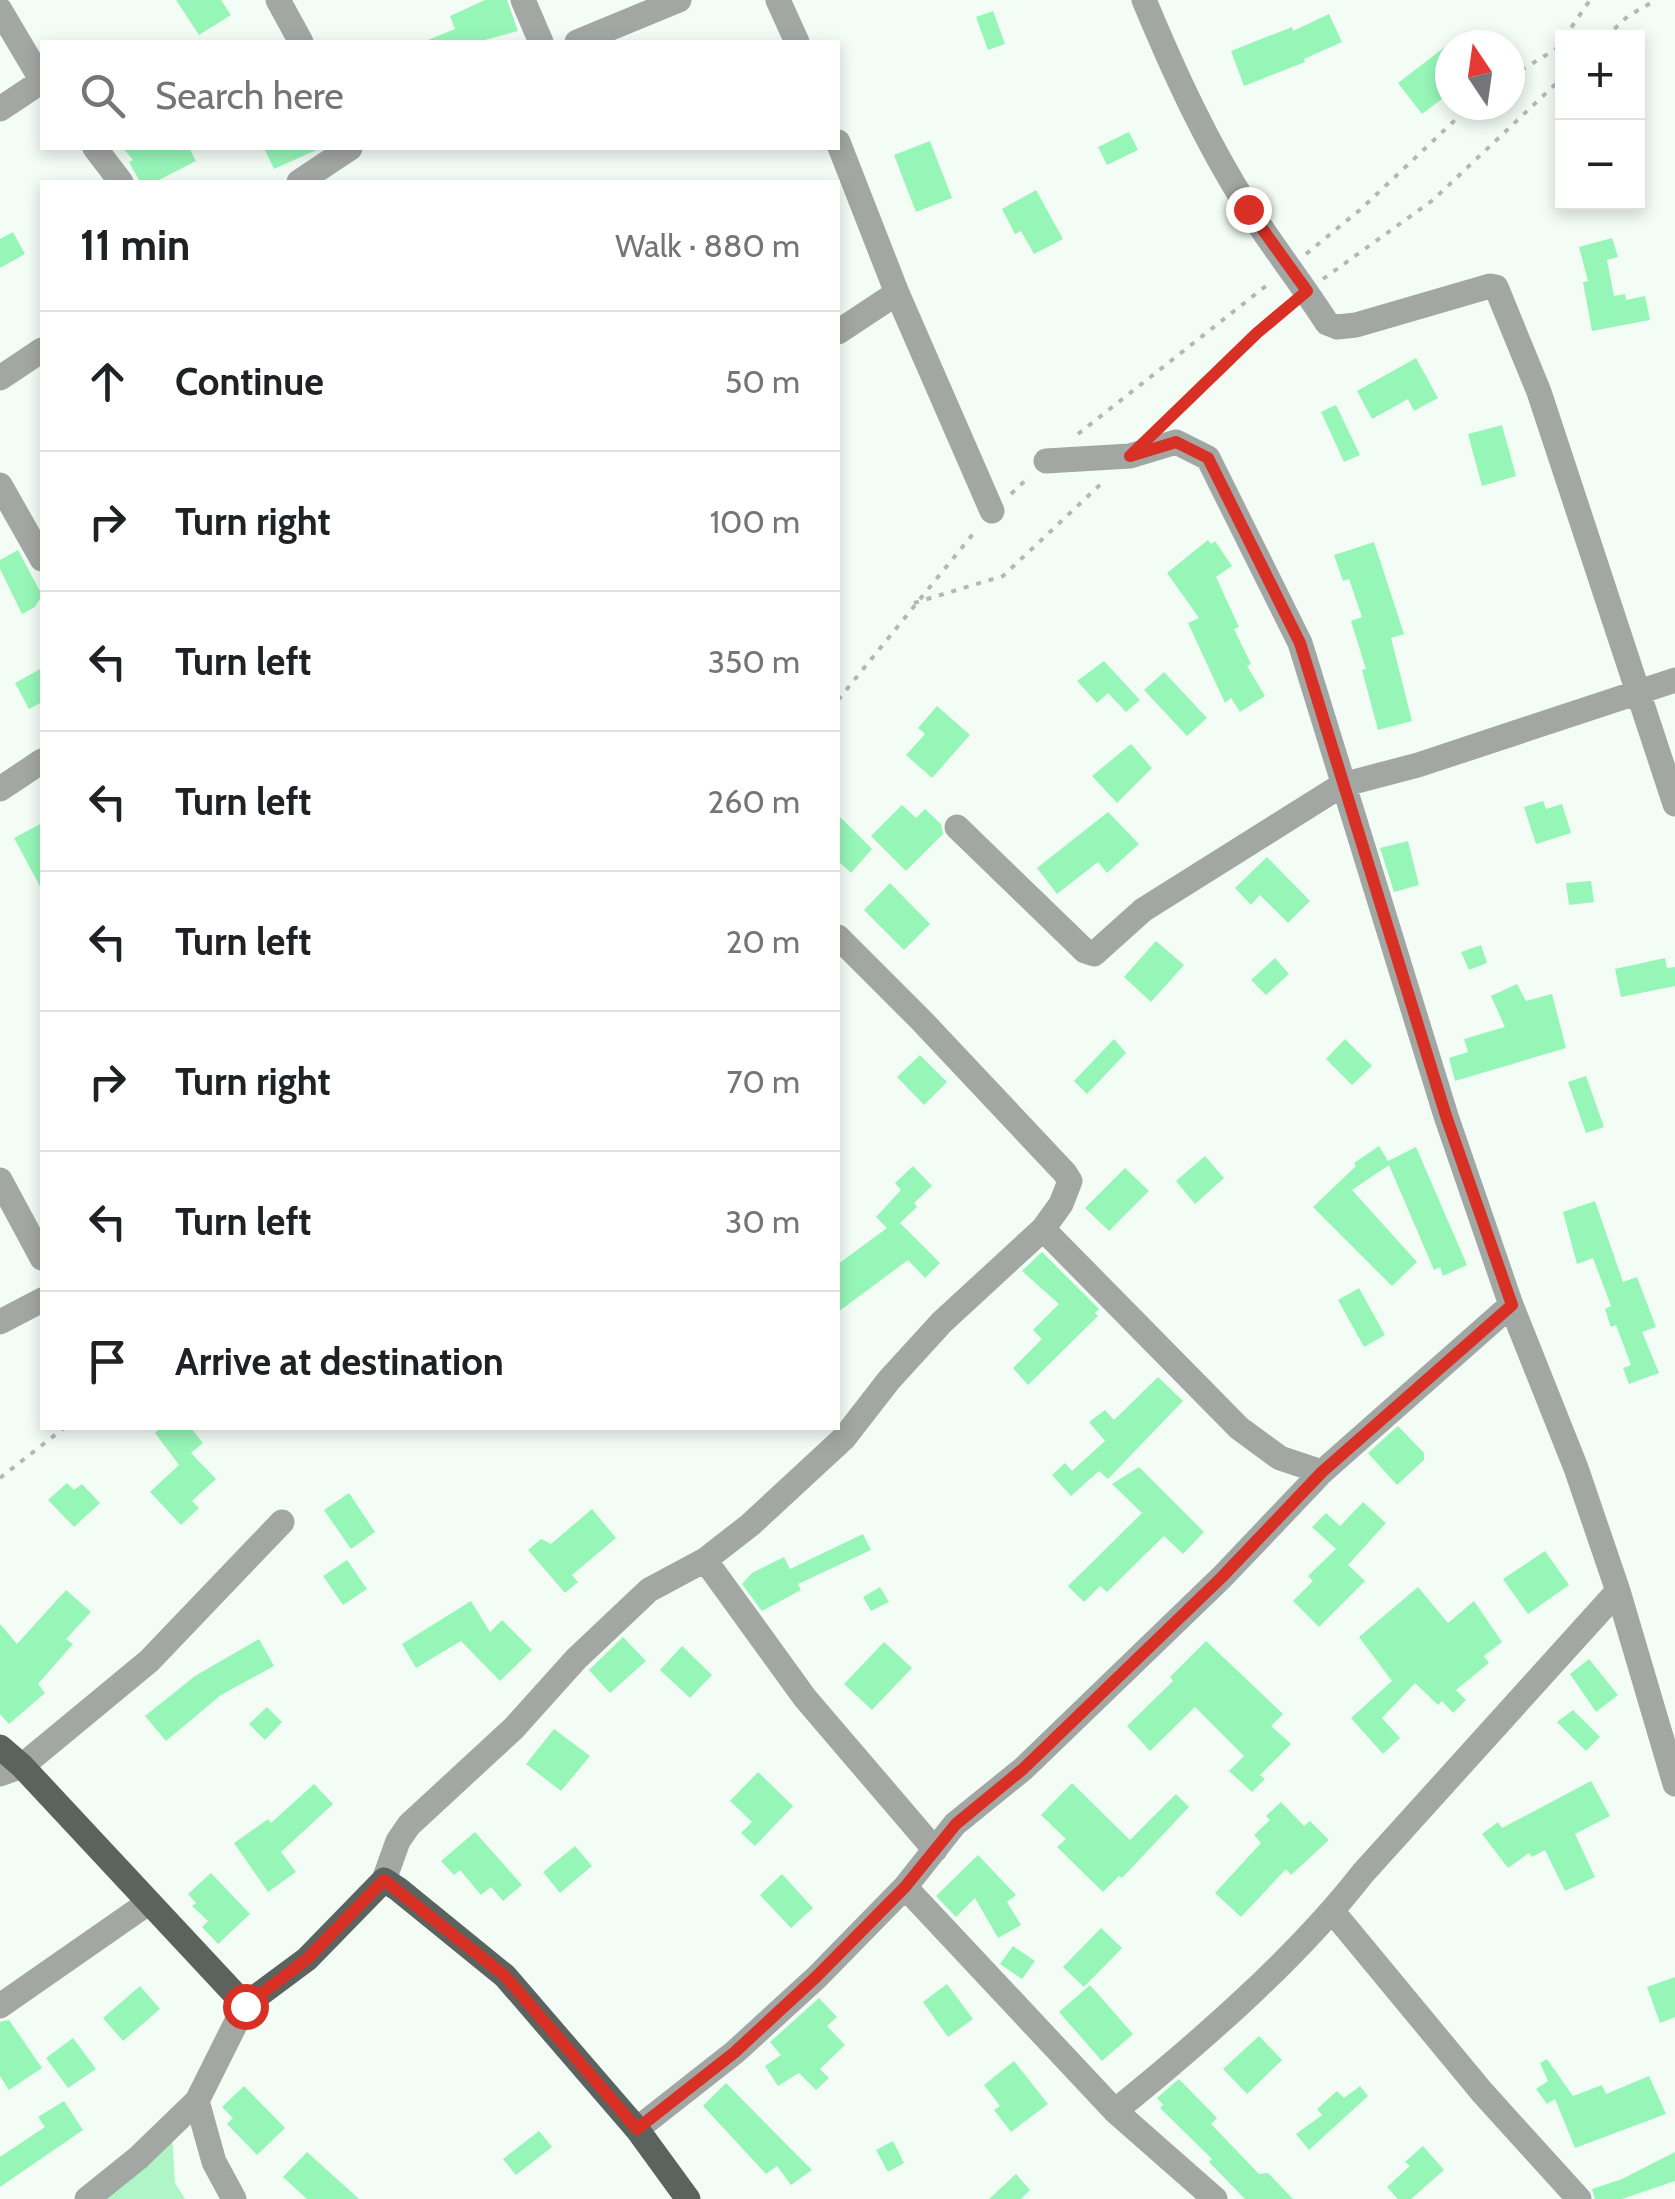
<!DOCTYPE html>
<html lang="en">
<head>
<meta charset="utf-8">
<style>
  :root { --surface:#fff; --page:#f6f6f6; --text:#202124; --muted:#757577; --line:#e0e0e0 }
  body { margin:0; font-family:Cabin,sans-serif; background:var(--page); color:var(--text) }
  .controls { position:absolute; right:30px; top:30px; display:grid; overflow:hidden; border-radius:0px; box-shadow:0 5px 15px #0003 }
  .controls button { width:90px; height:90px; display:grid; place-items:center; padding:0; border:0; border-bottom:2px solid var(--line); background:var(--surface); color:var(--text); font:50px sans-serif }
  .compass { position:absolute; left:1435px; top:30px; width:90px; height:90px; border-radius:50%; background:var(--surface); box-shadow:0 5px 15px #0003; rotate:347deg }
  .stop { position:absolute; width:30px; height:30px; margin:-22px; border:8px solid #d93025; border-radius:50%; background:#fff }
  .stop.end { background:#d93025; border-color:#fff; box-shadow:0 2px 10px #0008 }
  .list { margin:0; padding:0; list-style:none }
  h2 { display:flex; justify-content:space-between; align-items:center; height:130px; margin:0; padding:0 40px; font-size:42px }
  h2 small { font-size:32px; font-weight:400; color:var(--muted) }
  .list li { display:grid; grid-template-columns:65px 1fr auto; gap:30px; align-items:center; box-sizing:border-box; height:140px; padding:0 40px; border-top:2px solid var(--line) }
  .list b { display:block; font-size:38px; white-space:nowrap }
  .list em { font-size:32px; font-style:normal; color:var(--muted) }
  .icon { flex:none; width:55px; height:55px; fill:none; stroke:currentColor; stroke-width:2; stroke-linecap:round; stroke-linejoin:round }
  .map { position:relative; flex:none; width:1675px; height:2199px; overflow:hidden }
  .search { position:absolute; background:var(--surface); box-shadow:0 5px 15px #0003; left:40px; top:40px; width:800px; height:110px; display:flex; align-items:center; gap:25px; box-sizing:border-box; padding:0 35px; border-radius:0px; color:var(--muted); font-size:38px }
  .panel { position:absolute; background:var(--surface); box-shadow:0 5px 15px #0003; left:40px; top:180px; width:800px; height:1250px; border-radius:0px }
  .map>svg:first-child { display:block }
  .green { fill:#aff5c6 }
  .building { fill:#96f6b8 }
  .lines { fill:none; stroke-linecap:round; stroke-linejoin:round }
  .path { stroke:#b1b9b4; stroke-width:4; stroke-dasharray:5 8; stroke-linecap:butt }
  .minor { stroke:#a3a7a4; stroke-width:25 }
  .major { stroke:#5c635e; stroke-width:25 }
  .route { stroke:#d93025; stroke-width:12 }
</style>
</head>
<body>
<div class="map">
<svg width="1675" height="2199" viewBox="0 0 1675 2199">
  <rect width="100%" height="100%" fill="#f3fdf6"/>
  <path class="green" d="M172,2134L175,2183L185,2199H94Z"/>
  <path class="building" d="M176,0H221L231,15L199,35Z
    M485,0H507L518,31L477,42H423L455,29L450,16Z
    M993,11L1005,44L988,50L976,17Z
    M1329,14L1342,42L1304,59L1305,62L1244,86L1231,51L1292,27L1293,31Z
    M1450,43V93L1422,114L1398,83Z
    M1129,132L1138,150L1107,165L1098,147Z
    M930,141L952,198L916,212L894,155Z
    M123,148H189L196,161L155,182H140L129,162L133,160Z
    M264,148H321L274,169Z
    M1036,190L1063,239L1034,254L1021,231L1015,234L1002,209Z
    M13,232L25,254L0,268V239Z
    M1612,238L1618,257L1607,260L1614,296L1625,294L1626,300L1645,296L1650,320L1592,331L1583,282L1588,281L1579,247Z
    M1416,358L1438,398L1414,411L1408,399L1372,419L1357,391Z
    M1336,405L1360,455L1344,462L1321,412Z
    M1502,425L1516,476L1482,486L1468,434Z
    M1208,540L1211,544L1215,541L1232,566L1216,577L1239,627L1234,629L1251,664L1247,666L1265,696L1240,712L1231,698L1225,703L1188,623L1199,618L1167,573Z
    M1374,542L1404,634L1391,638L1412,721L1378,730L1362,670L1366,669L1351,621L1362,617L1349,579L1343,581L1334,555Z
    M18,550L42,595L35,607L22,614L0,569V560Z
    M1104,661L1140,700L1126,712L1108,693L1097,703L1077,681Z
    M42,668V702L29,709L15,683Z
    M1164,672L1207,718L1187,736L1144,690Z
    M937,706L970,735L932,778L906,755L925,734L918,728Z
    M1131,744L1152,768L1117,803L1092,776Z
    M1543,801L1546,809L1562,804L1571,833L1536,844L1524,807Z
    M902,805L916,818L925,809L941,824L943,834L906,871L871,836Z
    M1108,812L1139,844L1107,873L1098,862L1057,894L1037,868Z
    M838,815L872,849L851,873L838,861Z
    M42,823V890L14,838Z
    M1408,841L1419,885L1394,892L1380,848Z
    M1267,857L1310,901L1288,923L1260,895L1251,905L1235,888Z
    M1591,881L1594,902L1569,905L1566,883Z
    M890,883L930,924L904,950L864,910Z
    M1156,941L1184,965L1151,1002L1124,977Z
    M1481,945L1487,963L1469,970L1461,952Z
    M1275,958L1289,974L1266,995L1251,980Z
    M1665,958L1667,968L1675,967V986L1621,997L1615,969Z
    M1517,984L1526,1001L1552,994L1566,1048L1455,1081L1449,1058L1468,1052L1464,1039L1505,1027L1491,996Z
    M1114,1039L1126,1053L1087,1094L1074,1081Z
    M1345,1039L1372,1066L1352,1085L1326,1059Z
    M920,1055L947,1082L924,1105L897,1077Z
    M1586,1076L1604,1127L1586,1133L1568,1082Z
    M1379,1146L1388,1161L1416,1147L1467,1265L1443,1276L1440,1267L1434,1270L1389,1165L1352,1190L1417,1262L1392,1286L1313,1207L1356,1166L1354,1163Z
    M1205,1156L1224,1178L1195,1204L1176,1181Z
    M913,1166L932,1186L914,1203L917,1207L900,1223L940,1263L925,1278L908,1260L838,1312V1264L887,1228L876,1217L901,1190L895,1183Z
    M1125,1168L1149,1191L1109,1231L1085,1208Z
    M1595,1201L1623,1282L1637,1277L1656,1327L1642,1332L1659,1373L1629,1384L1623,1368L1631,1365L1616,1325L1611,1327L1605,1309L1611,1306L1593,1258L1577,1264L1563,1212Z
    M1042,1252L1099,1309L1095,1313L1098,1316L1028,1385L1013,1368L1042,1339L1033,1330L1059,1304L1022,1271Z
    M1359,1288L1385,1335L1364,1347L1338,1300Z
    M1158,1377L1183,1401L1108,1479L1099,1471L1071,1496L1052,1475L1065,1463L1072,1471L1105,1441L1089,1422L1105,1410L1114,1420Z
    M1398,1426L1424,1453V1460L1397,1485L1368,1453Z
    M160,1428H191L203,1443L191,1453L216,1479L192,1501L199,1508L181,1525L150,1492L179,1465L155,1433Z
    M1139,1467L1204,1532L1183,1554L1164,1536L1107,1592L1100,1586L1084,1602L1068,1586L1142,1513L1112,1484Z
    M67,1483L74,1490L82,1484L100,1503L74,1527L48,1500Z
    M349,1493L375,1532L351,1549L324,1510Z
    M1363,1502L1386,1523L1348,1565L1365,1581L1319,1627L1293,1601L1313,1581L1308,1576L1336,1549L1312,1527L1326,1513L1340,1526Z
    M592,1509L616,1538L572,1575L578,1582L565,1593L528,1550L541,1539L551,1544Z
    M863,1534L871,1550L798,1584L801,1590L762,1611L742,1584L752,1573L784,1557L790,1569Z
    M1545,1551L1569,1585L1528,1614L1503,1579Z
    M347,1560L367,1589L343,1605L323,1576Z
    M880,1587L889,1602L871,1611L863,1597Z
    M1418,1587L1448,1623L1474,1601L1502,1642L1484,1656L1489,1663L1456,1690L1466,1700L1453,1713L1442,1701L1438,1705L1415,1683L1382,1718L1400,1738L1383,1754L1351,1718L1392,1681L1359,1637Z
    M66,1590L91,1612L66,1639L73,1644L38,1684L45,1693L9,1724L0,1714V1624L17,1644Z
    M471,1601L490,1632L502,1620L532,1650L500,1681L461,1641L416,1668L402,1644Z
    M623,1637L646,1661L610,1693L589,1670Z
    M259,1639L274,1666L221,1695L166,1741L145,1716L195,1676Z
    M1206,1641L1283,1714L1271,1726L1291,1744L1260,1775L1265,1779L1252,1792L1229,1771L1244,1756L1195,1707L1150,1751L1127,1726L1173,1681L1170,1677Z
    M884,1642L912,1668L872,1710L844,1684Z
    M682,1646L712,1675L690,1698L660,1670Z
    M1589,1659L1618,1695L1596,1712L1570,1674Z
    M267,1707L282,1722L265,1740L249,1724Z
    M1573,1710L1600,1737L1586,1751L1557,1722Z
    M554,1729L590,1756L561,1791L526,1764Z
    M758,1772L793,1806L755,1846L741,1833L752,1822L730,1801Z
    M1591,1781L1610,1816L1575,1834L1595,1877L1565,1891L1545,1850L1532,1857L1529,1853L1508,1868L1482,1834L1498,1822L1502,1828Z
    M1072,1783L1130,1840L1176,1794L1189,1807L1122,1878L1119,1876L1103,1892L1057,1847L1066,1839L1041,1815Z
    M314,1784L333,1804L281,1852L296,1872L268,1892L234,1843L268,1819L271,1823Z
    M1281,1802L1304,1826L1310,1821L1329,1840L1291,1875L1286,1869L1241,1917L1215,1893L1261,1843L1254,1835L1270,1820L1266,1816Z
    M475,1832L522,1885L503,1901L491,1887L481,1895L460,1870L454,1875L441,1861Z
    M575,1846L592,1866L560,1893L543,1872Z
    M978,1855L1016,1895L1007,1902L1021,1925L998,1938L975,1898L956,1917L936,1896Z
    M211,1873L250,1914L218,1944L202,1927L208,1921L192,1906L196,1903L188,1894Z
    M782,1874L813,1908L791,1928L760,1895Z
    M1101,1928L1122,1948L1084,1987L1063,1967Z
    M1013,1946L1035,1961L1022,1979L1000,1964Z
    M1675,1977V2017L1660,2023L1647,1987Z
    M947,1984L973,2019L948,2037L923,2002Z
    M1090,1985L1133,2034L1102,2061L1059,2012Z
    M140,1986L160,2009L123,2041L103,2018Z
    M819,1998L837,2017L827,2026L845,2045L820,2069L829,2078L816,2090L799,2073L778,2086L765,2066L781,2055L770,2042Z
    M9,2020L42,2068L9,2090L0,2076V2022Z
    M1259,2036L1282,2060L1247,2094L1223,2069Z
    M73,2038L96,2069L68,2088L46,2058Z
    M1547,2059L1573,2096L1602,2085L1606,2094L1649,2076L1666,2114L1575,2148L1555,2099L1547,2104L1536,2089L1548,2081L1540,2063Z
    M1014,2061L1048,2104L1011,2132L994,2110L1000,2106L984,2085Z
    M1179,2079L1217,2118L1211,2124L1259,2174L1268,2173L1293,2199H1245L1209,2162L1212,2159L1160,2108L1163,2105L1157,2098Z
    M726,2083L783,2141L812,2170L791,2185L777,2166L766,2174L703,2106Z
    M244,2086L285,2128L257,2155L227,2124L233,2118L222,2107Z
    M1360,2086L1368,2096L1309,2150L1296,2134L1322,2115L1317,2109L1337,2091L1344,2098Z
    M64,2101L83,2130L0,2187V2157L45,2127L38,2117Z
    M539,2131L552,2147L516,2175L503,2159Z
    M893,2141L904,2163L888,2172L876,2150Z
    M1423,2146L1444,2170L1411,2199H1398L1387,2187L1410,2166L1405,2162Z
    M307,2152L359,2199H307L283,2177Z
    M1675,2152V2181L1622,2199H1595L1592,2189L1622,2179Z
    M1016,2174L1030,2190L1021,2199H989Z"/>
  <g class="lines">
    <path class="path" d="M1564,38L1590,0
      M1605,38L1628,16L1656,0
      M1510,77L1556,49L1562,39
      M1306,254L1361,209L1471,105
      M1323,279L1433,200L1562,78
      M1172,417L1257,333L1288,307
      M1078,434L1271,282
      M1011,494L1030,476
      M914,603L1003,576L1103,482
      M838,700L977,529
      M0,1478L64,1428"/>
    <path class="minor" d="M278,0L301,42
      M523,0L541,42
      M778,0L797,42
      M1144,0C1174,72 1206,142 1248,208C1273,247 1302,284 1327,323L1337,327L1356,325L1490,286L1496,287L1539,392L1675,804
      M0,10L42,81
      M577,42L679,0
      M0,109L42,81
      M838,142L897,293L992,511
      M95,148L121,182
      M299,182L350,148
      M838,332L897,293
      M0,378L42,350
      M1046,461L1130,456L1176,442L1208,458L1300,643L1446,1116L1511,1305L1576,1468L1618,1591L1675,1784
      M0,485L42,559
      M0,789L42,761
      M957,827L1085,951L1094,954L1143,910L1342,785L1418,765L1675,680
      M0,1180L42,1258
      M1043,1229L1239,1428L1280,1458L1322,1472
      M0,1322L42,1300
      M705,1560L805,1698L935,1850
      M0,1774L22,1766L149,1661L282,1522
      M384,1880L398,1841L409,1825L514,1728L576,1659L649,1590L705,1560L750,1525L844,1438L889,1380L942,1322L1043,1229L1061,1204L1070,1181L1065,1173L920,1019L838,937
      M905,1887L1115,2111C1199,2043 1296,1959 1363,1873L1618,1591
      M1333,1912L1482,2092L1579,2199
      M0,2006L148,1903
      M197,2101L214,2162L234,2199
      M1115,2111L1215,2199
      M637,2129L735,2052L817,1977L905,1887L955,1824L1023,1769L1222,1577L1322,1472L1511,1305
      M87,2199L138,2158L197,2101L245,2005"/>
    <path class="major" d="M0,1747L22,1766L245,2005L307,1959L384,1880L398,1889L505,1976L637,2129L688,2199"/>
  </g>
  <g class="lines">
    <path class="route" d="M245,2006L307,1959L384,1880L505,1976L637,2129L735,2052L816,1977L905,1887L956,1824L1023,1769L1222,1577L1322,1472L1512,1305L1446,1116L1300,643L1208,458L1176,442L1130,456L1257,333L1307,291L1248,209"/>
  </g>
</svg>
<div class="controls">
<button>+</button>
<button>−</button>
</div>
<svg class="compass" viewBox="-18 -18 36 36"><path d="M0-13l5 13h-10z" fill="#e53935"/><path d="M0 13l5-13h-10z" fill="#757577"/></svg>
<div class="stop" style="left:245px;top:2006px"></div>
<div class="stop end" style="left:1248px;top:209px"></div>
<div class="search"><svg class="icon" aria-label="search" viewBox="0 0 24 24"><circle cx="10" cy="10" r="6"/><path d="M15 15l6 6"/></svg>Search here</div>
<section class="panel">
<h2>11 min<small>Walk · 880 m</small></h2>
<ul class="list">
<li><svg class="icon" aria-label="ahead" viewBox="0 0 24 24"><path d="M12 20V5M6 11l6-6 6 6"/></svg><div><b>Continue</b></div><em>50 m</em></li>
<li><svg class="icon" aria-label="right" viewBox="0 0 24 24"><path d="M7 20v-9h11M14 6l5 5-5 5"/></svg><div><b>Turn right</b></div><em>100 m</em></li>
<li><svg class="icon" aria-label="left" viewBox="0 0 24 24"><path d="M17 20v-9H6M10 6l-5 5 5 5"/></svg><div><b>Turn left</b></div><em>350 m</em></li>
<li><svg class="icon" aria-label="left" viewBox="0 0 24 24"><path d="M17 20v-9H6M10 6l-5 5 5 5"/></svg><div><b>Turn left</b></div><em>260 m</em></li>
<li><svg class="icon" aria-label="left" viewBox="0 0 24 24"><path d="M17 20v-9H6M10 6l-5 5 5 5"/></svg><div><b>Turn left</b></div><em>20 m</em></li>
<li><svg class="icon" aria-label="right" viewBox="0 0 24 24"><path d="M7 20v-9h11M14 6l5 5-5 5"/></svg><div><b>Turn right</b></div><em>70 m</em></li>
<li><svg class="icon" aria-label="left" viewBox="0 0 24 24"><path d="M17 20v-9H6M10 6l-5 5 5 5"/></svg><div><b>Turn left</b></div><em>30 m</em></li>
<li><svg class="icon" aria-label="arrive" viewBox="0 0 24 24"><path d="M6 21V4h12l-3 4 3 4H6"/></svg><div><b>Arrive at destination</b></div></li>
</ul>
</section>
</div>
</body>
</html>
